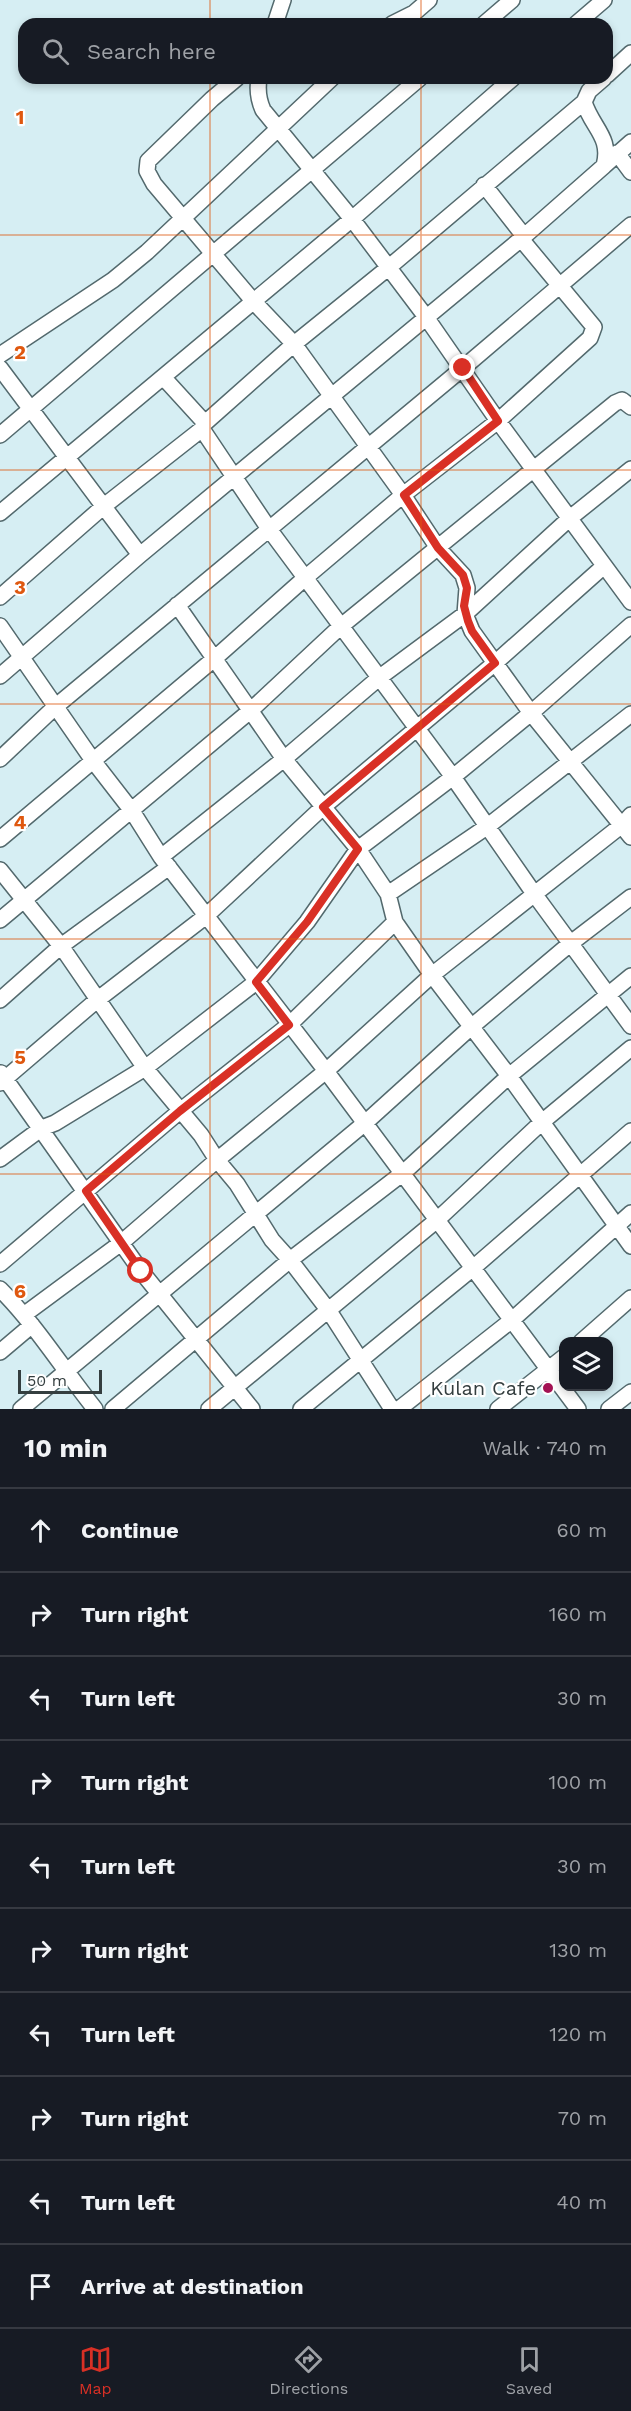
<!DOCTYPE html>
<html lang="en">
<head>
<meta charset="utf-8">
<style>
  :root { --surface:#171b24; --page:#20242c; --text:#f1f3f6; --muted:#9ea1a6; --line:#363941; --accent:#d93025 }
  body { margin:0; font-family:"Work Sans",sans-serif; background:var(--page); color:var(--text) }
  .controls { position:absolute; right:18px; bottom:18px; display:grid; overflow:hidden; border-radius:12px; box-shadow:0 3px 9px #0003 }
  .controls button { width:54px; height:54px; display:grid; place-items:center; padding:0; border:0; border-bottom:2px solid var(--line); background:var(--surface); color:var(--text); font:30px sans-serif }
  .scale { position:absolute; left:18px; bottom:15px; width:84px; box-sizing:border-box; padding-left:6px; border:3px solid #343e3f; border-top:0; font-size:16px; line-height:21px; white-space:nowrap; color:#343e3f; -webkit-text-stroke:4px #fff; paint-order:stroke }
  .stop { position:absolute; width:18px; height:18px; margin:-14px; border:4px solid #d93025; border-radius:50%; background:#fff }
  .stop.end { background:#d93025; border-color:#fff; box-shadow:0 2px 6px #0008 }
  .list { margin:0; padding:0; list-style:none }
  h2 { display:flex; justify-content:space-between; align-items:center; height:78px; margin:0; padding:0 24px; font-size:26px }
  h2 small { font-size:20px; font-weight:400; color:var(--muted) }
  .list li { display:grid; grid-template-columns:39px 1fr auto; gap:18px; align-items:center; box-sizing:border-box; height:84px; padding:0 24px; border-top:2px solid var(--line) }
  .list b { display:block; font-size:22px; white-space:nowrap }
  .list em { font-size:20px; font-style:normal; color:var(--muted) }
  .icon { flex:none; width:33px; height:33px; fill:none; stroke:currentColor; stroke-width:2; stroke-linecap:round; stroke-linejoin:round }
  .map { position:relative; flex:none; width:631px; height:1409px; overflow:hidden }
  .search { position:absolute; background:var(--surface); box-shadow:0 3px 9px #0003; left:18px; right:18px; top:18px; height:66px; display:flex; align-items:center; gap:15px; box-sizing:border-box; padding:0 21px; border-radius:18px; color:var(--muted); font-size:22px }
  .sheet { height:918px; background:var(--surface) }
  nav { display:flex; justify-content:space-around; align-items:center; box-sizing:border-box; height:84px; border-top:2px solid var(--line); background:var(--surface); font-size:16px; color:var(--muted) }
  nav a { display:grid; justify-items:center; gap:3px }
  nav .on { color:var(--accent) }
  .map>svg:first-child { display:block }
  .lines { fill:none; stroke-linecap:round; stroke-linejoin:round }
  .minor-casing { stroke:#53696d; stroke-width:18 }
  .minor { stroke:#fff; stroke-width:15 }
  .route { stroke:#d93025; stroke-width:8 }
  .grid { fill:none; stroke:#df580f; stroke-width:1.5; stroke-opacity:0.55 }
  .poi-dot { fill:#a31153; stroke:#fff; stroke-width:2 }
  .labels { text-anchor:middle; stroke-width:4.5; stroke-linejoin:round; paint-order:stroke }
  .poi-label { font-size:20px; fill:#343e3f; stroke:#fff; text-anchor:end }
  .grid-label { font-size:20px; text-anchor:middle; font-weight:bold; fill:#df580f; stroke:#fff; stroke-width:4.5; stroke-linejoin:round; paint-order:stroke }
</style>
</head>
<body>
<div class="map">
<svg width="631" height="1409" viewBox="0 0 631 1409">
  <rect width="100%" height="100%" fill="#d6eef3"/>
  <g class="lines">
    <defs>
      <path id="minor" d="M275,24L283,0
        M392,24L414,13L429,0
        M484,24L512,0
        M576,24L604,0
        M607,75L631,53
        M237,78L212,99L148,161L147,171L154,184L254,302L294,344L403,495L438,548L463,575L467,588L465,614L472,631L531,713L631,837
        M259,78C257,90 258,99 263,110L352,219L426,317L498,421L631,602
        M617,153L631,172
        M604,166L631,142
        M484,185L524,236
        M0,355L113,280L147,252L332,78
        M0,368L140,555
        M163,377L205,423
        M202,429L269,529L453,777L535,895L631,1026
        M0,435L420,78
        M0,513L352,219L513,78
        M0,597L104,506L202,429L205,423L294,344L388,268L584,102
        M177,605L284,759L358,849L388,894L395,922L432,975L509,1076L631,1246
        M0,626L94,762L132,811L161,857L326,1071L578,1409
        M0,676L140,555L521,239L604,166C612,137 592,128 584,102L589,91L604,78
        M0,759L55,707L463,368L631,225
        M0,839L214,659L305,578L403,495L498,421L590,338L594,327L521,239
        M161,857L284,759L380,677L465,614L570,518L631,469
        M0,870L61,946L145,1068L201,1135L217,1160L237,1184L272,1240L290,1260L329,1311L392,1409
        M388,894L488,826L631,714
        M0,920L250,711L340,627L615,403L622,400L631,407
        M0,1000L61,946L169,867
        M1,1073L141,1271L252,1409
        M0,1083L97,1000L206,916L323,807L495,663L604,566
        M0,1159L42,1128L55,1123L145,1068L256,982L307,922L358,849L453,777L531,713L631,625
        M0,1264L180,1111L289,1025L395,922
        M0,1289C36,1325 63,1369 95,1409
        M25,1314L121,1243L217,1160L326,1071L432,975L622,825L631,815
        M581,1342L631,1298
        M0,1352L32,1325
        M21,1409L365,1123L470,1028L571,943L631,897
        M113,1409L290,1260L403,1173L509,1076L631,976
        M209,1409L437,1220L542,1122L631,1048
        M301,1409L473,1268L631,1131
        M399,1409L512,1320L631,1213
        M498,1409L564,1357
        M609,1409L631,1392"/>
    </defs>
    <use href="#minor" class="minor-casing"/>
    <use href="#minor" class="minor"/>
  </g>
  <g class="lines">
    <path class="route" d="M141,1271L86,1191L180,1111L289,1025L256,982L307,922L358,849L323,807L495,663L472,631L468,621L464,606L467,588L463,575L438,548L404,495L498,421L463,368"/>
  </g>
  <path class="grid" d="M210,0V24M421,0V24M210,78V1409M421,78V1409M0,235H631M0,470H631M0,704H631M0,939H631M0,1174H631"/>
  <circle class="poi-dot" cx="548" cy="1388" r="6"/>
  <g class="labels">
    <g class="poi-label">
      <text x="536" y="1395">Kulan Cafe</text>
    </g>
  </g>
  <g class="grid-label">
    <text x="20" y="124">1</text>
    <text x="20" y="359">2</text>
    <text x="20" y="594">3</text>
    <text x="20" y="829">4</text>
    <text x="20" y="1064">5</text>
    <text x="20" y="1298">6</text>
  </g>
</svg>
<div class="controls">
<button><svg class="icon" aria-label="layers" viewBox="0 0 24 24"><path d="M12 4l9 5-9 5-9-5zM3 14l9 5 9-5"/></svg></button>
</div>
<div class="scale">50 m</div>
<div class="stop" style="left:141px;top:1271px"></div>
<div class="stop end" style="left:463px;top:368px"></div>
<div class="search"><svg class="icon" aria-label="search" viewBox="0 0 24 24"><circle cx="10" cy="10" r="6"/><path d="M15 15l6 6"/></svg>Search here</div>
</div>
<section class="sheet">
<h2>10 min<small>Walk · 740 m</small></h2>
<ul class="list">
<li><svg class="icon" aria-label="ahead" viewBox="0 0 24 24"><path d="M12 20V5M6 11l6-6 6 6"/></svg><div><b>Continue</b></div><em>60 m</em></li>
<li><svg class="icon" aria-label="right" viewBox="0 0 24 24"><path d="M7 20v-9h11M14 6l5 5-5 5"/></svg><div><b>Turn right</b></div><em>160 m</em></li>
<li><svg class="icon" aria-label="left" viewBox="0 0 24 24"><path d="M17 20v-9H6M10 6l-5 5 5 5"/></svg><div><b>Turn left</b></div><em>30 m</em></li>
<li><svg class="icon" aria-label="right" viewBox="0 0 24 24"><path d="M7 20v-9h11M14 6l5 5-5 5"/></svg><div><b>Turn right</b></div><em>100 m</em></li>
<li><svg class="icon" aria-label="left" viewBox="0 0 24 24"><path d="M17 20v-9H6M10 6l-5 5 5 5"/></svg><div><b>Turn left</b></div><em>30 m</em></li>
<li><svg class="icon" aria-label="right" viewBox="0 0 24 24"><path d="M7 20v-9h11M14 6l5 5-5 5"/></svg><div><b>Turn right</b></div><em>130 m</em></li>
<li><svg class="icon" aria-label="left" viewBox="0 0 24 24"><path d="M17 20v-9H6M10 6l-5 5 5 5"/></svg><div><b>Turn left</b></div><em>120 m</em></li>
<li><svg class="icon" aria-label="right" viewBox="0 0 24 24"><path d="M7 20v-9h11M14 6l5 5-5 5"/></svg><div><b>Turn right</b></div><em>70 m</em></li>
<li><svg class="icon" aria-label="left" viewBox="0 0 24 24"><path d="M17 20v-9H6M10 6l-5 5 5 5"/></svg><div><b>Turn left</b></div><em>40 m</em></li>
<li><svg class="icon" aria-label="arrive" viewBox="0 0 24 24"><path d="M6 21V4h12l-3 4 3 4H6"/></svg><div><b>Arrive at destination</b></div></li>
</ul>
</section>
<nav>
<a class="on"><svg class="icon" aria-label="map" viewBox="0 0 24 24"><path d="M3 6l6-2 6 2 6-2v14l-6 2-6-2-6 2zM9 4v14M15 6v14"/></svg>Map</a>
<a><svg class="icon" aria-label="directions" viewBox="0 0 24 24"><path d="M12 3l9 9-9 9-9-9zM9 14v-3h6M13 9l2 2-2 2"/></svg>Directions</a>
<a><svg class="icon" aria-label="saved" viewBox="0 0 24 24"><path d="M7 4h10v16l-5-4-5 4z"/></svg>Saved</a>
</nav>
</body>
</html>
